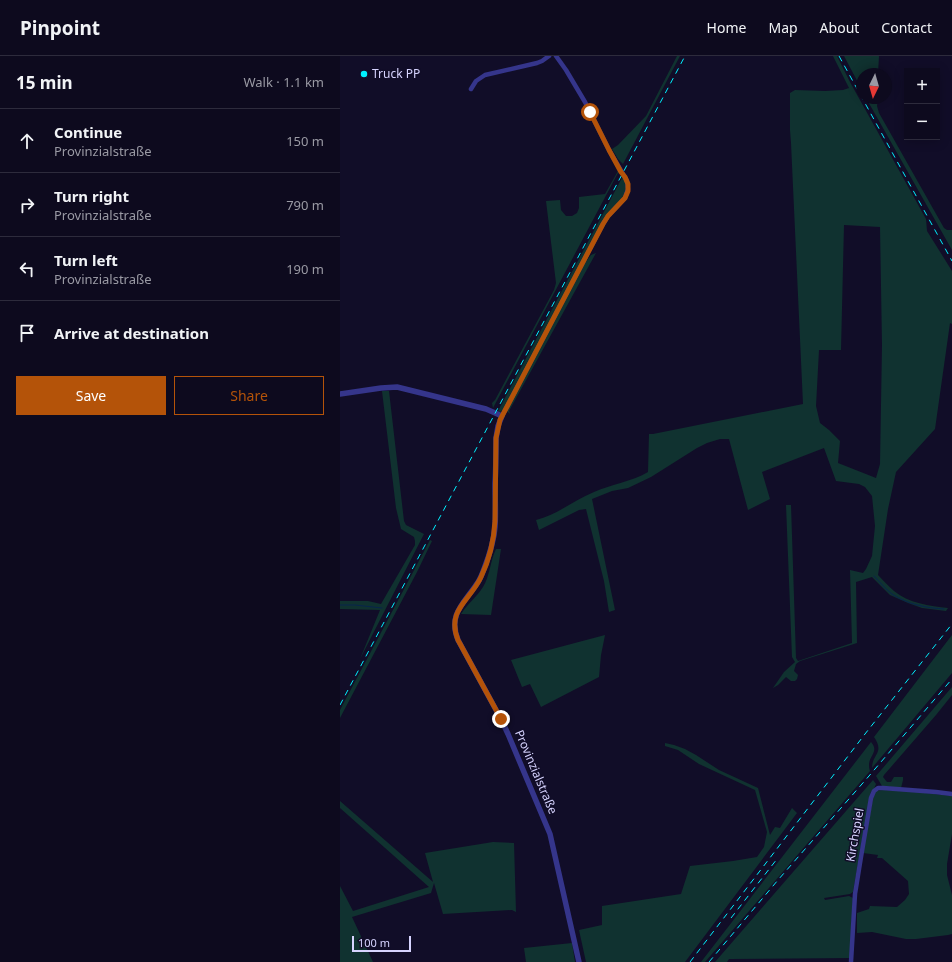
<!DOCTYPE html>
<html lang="en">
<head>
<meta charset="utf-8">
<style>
  :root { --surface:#0d0a1e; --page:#161327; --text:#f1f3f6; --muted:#9a9aa4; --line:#2d2b3c; --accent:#b45309 }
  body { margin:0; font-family:"Noto Sans",sans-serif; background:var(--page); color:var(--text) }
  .controls { position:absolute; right:12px; top:12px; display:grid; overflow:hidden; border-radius:0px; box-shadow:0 2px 10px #0003 }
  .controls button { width:36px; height:36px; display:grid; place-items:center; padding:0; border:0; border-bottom:1px solid var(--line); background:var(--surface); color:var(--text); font:20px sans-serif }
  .compass { position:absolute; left:516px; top:12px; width:36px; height:36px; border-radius:50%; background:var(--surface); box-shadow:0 2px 10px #0003; rotate:185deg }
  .scale { position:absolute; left:12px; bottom:10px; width:59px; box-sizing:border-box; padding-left:4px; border:2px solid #d7d4ff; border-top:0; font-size:11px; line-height:14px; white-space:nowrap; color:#d7d4ff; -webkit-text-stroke:3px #110d28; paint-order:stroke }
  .stop { position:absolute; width:12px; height:12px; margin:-9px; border:3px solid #b45309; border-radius:50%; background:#fff }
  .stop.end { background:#b45309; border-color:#fff; box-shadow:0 1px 4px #0008 }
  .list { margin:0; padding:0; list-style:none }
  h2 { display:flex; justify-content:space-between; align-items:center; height:52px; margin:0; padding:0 16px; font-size:17px }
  h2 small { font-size:13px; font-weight:400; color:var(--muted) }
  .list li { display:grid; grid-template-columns:26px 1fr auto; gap:12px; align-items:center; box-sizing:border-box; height:64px; padding:0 16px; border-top:1px solid var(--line) }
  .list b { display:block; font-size:15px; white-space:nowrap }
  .list p { margin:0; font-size:13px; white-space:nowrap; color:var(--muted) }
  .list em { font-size:13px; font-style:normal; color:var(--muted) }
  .actions { display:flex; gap:8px; padding:12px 16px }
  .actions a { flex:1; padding:9px 0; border:1px solid var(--accent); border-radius:0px; text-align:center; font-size:14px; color:var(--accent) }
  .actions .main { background:var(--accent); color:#fff }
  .icon { flex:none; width:22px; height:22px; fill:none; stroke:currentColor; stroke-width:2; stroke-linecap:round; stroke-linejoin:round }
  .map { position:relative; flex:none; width:612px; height:906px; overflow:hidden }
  header { display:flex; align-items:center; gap:24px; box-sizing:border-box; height:56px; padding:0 20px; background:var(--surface); border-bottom:1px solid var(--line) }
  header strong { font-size:19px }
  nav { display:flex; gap:22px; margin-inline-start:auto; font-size:14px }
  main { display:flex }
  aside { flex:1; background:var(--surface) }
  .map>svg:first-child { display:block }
  .green { fill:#103230; fill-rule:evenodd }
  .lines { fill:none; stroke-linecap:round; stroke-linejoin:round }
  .stream { stroke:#08244c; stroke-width:1 }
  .minor { stroke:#35358b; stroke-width:4.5 }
  .tertiary { stroke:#35358b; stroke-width:5.5 }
  .rail { stroke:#00f1ff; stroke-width:1; stroke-dasharray:6 5; stroke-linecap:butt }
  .route { stroke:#b45309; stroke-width:5 }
  .poi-dot { fill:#00f1ff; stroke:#110d28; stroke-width:1.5 }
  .labels { text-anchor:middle; stroke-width:3; stroke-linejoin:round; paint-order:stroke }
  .poi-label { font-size:12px; fill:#d7d4ff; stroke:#110d28; text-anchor:start }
  .street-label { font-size:12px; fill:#d7d4ff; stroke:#110d28 }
</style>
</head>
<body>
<header>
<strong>Pinpoint</strong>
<nav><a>Home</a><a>Map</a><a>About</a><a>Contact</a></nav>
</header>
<main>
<aside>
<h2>15 min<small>Walk · 1.1 km</small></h2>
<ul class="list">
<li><svg class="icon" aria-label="ahead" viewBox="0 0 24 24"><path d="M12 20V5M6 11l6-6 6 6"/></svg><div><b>Continue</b><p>Provinzialstraße</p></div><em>150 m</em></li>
<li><svg class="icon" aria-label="right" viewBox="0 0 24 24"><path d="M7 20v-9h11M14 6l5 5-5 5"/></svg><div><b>Turn right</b><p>Provinzialstraße</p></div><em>790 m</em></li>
<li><svg class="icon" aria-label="left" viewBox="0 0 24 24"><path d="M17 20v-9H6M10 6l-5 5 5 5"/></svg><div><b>Turn left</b><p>Provinzialstraße</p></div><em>190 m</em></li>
<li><svg class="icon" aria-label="arrive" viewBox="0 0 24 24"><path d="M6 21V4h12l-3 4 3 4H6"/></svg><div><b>Arrive at destination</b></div></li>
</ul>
<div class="actions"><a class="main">Save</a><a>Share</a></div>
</aside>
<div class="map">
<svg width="612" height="906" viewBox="0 0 612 906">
  <rect width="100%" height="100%" fill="#110d28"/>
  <path class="green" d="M337,0H340L283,108L278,103L272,93L278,89L306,60Z
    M493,0H497L510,26L586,163L587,175L612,215V268L610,267L595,373L556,416L548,453L538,519C543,524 548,530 554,535C568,547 590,550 608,552L606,555L582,552L568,547L550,539L532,521L516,526L517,587L460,605L456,608L454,615L458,619L457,623L455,625H451L446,621L438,629L433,632L444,616L455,606L452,601L446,449H451L456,602L458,605L512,587L510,514L523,517L526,513L532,500L535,470L532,440L525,431L519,428L496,425L484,392L422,416L430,443L408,454L389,383H380L367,387L357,392L311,421L288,432L272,435L252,443L275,554L269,556L264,525L246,453L239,454L199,474L196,464C217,459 234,444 254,436C272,428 291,426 308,416L309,378H313L463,348L451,87L450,74V37L455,34L485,35L503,34L509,32ZM504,169L540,171L542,289L540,408L536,422L498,407L500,385L489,374L480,367L476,350L479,294H501Z
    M504,0H539L538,18H522V34Z
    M526,42H538L537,50L539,57L604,172L607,174H612V194Z
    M278,115H279L153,352L152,347L155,344L214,234L216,227L206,145L220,144L221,154L226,160H232L237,157L239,152V141L265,138Z
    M283,120C291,137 281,143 270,155L163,354L160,356L158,355Z
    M256,197L169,355L170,358L167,355V354L245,207L251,199Z
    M42,335H49L64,465L66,469L84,478L20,603L40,554L0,553V545H28L41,548L75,489V485L74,481L61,473L56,452Z
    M90,484L92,485L77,516L0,662V654Z
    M156,493H161L151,559L121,558C127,548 137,541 143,531C150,520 150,505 156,493Z
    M265,579L261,599L259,621L201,651L190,628L182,631L171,604Z
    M612,579V617L532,712C532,698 545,697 534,681Z
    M612,631V639L596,659L544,719L543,721L547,726H551L554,721H563V724L561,732L542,730L536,720Z
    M531,686C539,695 530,699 529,708C529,710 529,713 530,715L365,906H361Z
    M325,687L334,689L345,693L356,699L379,714L418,732L430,779L435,771L440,772L452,752L457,757L345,906H246L239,874L262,869V850L341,838L350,810L393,805L417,801L424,791L427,776L415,734L359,708L338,694L325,690Z
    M533,724L536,728L534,733L531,736L529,744L513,836L510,838L484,842L485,844L509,840L513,842L510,902L389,903L387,906H375Z
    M543,734L568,735L612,740V778L607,808V819L612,839V878L608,879L576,883H566L532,876L517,877V857L529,853L530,850L557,851L565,844L569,838L568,825L542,802H537L538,799L523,797L533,742L536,735Z
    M0,745L93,826L85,797L153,786L174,787L176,856L172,854L103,858L94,827L91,837L12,861L33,906H0V830L13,855L89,831L0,752Z
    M232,887L235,906H186L184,892Z"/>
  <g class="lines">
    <path class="stream" d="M534,520C540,526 545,533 552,538C567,548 586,552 604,553
      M0,549H15L42,552"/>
    <path class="minor" d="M131,33L136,25L145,19L197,7L202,5L209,0
      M162,360L263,168L268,160L285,142L288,133L287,125L269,94L245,46L226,14L216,0
      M511,906L515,838L521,801L531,742L534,735L538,732H543L596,736L612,738"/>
    <path class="tertiary" d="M0,338L41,332L57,331L146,353L162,360L158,370L156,382C156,397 156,412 155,428C155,442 156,457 155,471C154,485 149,500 144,513C142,518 140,524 136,529C123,548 108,559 118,584L161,663L168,678L210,778L239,906"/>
    <path class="rail" d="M499,0L612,205
      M0,649L345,0
      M391,862L437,803
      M350,906L525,678L612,568
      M369,906L438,824L529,720L612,623"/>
  </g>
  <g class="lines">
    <path class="route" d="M161,663L118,584C106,554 130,545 141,521C149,504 154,484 155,465L156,382L160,364L263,168L268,160L285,142L288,135V128L285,121L281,116L269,94L250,56"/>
  </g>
  <circle class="poi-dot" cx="24" cy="18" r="4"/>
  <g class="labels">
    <g class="poi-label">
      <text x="32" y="22">Truck PP</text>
    </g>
    <g class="street-label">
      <text transform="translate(196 716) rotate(67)" y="4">Provinzialstraße</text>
      <text transform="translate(515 779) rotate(-80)" y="4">Kirchspiel</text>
    </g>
  </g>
</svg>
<div class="controls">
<button>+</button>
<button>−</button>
</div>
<svg class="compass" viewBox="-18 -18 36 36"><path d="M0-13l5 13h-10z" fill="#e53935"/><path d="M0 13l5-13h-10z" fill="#9a9aa4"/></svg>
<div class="scale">100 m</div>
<div class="stop" style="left:250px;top:56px"></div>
<div class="stop end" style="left:161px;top:663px"></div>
</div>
</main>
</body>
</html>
